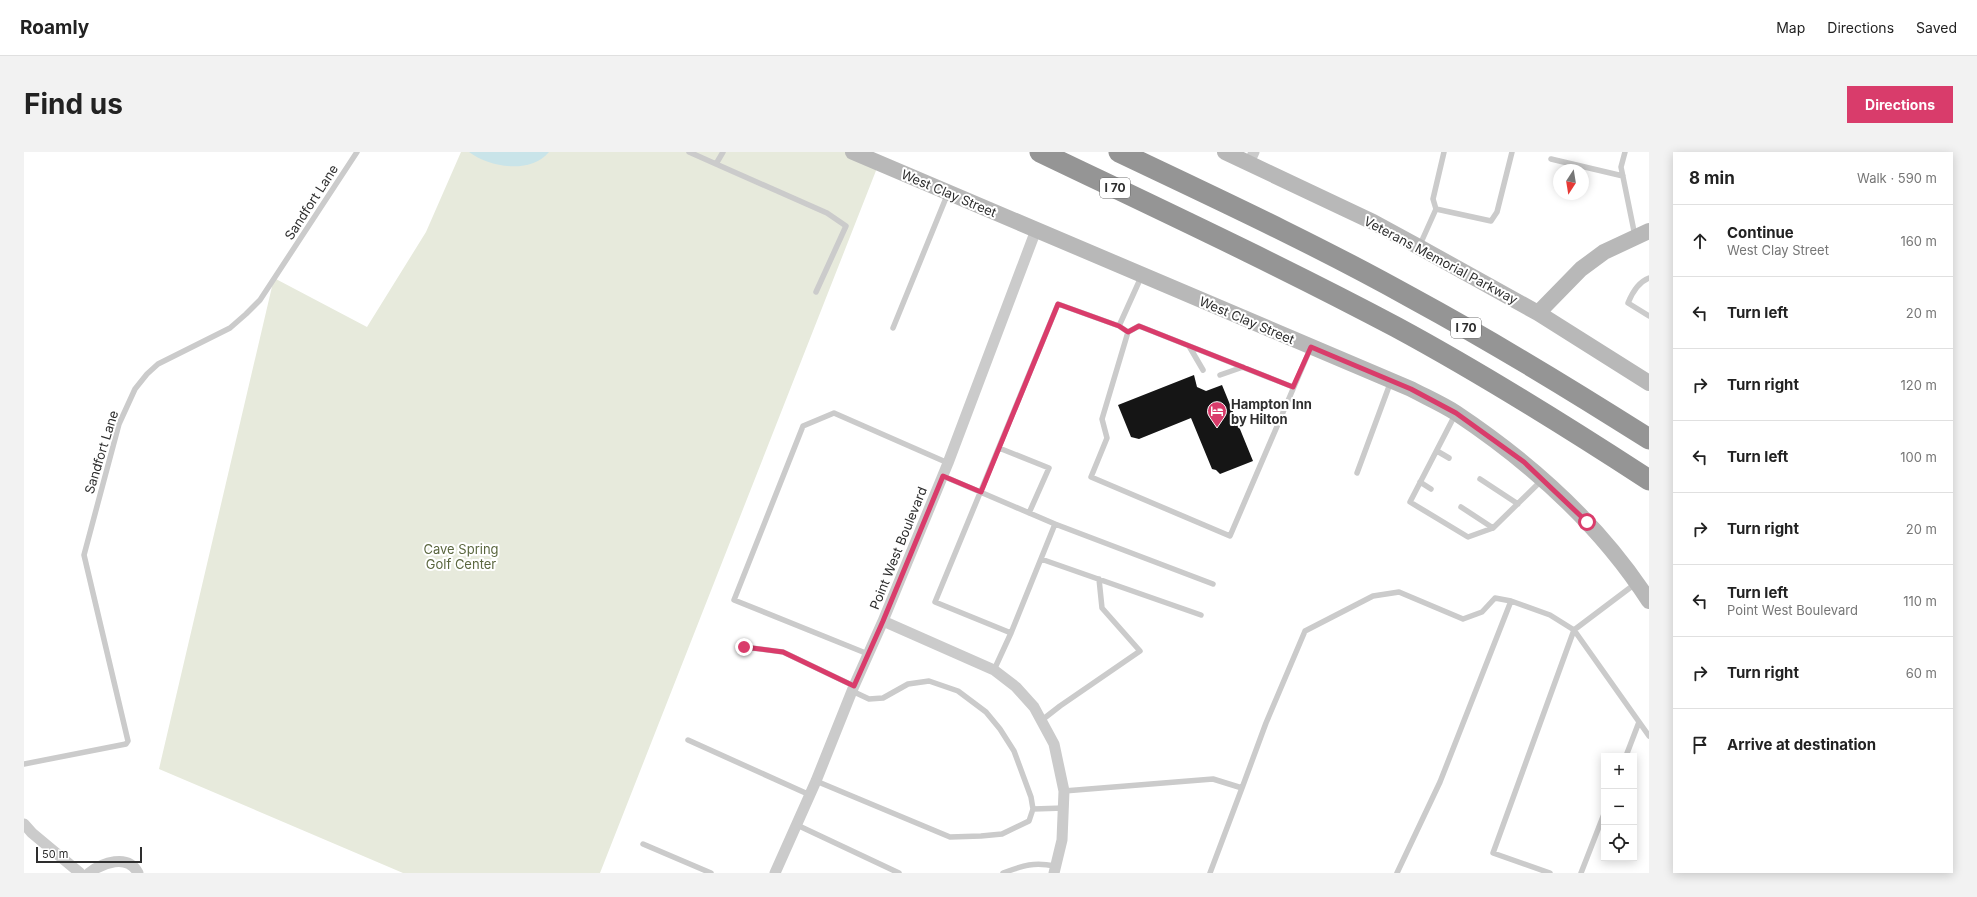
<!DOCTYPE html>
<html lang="en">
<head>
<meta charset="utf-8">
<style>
  :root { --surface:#fff; --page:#f2f2f2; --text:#222; --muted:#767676; --line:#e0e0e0; --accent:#d93c6b }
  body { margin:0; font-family:Inter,sans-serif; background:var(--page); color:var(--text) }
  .controls { position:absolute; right:12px; bottom:12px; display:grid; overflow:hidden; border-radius:0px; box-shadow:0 2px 10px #0003 }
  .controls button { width:36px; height:36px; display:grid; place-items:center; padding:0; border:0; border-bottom:1px solid var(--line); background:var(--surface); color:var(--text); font:20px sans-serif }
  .compass { position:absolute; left:1529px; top:12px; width:36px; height:36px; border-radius:50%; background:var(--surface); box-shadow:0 2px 10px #0003; rotate:192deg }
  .scale { position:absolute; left:12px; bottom:10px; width:106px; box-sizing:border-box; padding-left:4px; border:2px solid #2e2e2e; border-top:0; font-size:11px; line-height:14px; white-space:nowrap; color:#2e2e2e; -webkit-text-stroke:3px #fff; paint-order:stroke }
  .stop { position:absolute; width:12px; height:12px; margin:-9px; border:3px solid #d93c6b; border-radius:50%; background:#fff }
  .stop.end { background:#d93c6b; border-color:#fff; box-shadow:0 1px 4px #0008 }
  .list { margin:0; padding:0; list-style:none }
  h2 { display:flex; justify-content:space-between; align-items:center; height:52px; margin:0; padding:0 16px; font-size:17px }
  h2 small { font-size:13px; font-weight:400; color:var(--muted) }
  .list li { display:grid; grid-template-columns:26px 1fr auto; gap:12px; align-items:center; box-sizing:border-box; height:72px; padding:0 16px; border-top:1px solid var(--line) }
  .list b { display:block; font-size:15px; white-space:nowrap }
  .list p { margin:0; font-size:13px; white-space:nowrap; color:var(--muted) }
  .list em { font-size:13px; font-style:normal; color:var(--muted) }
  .icon { flex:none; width:22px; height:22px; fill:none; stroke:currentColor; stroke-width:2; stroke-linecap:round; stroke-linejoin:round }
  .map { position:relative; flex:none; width:1625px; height:721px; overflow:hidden; border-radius:0px }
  header { display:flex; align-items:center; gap:24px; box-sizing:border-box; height:56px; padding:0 20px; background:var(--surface); border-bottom:1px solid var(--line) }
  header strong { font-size:19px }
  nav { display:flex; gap:22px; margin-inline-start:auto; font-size:14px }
  .intro { display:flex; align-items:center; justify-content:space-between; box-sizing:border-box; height:96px; padding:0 24px }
  h1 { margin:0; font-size:28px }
  .button { padding:10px 18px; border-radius:0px; background:var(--accent); color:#fff; font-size:14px; font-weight:700 }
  main { display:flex; gap:24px; padding:0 24px }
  aside { flex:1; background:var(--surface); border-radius:0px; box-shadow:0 2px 10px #0003 }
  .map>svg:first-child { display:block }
  .green { fill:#e7eadc }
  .water { fill:#c9e4e9 }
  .building { fill:#151515 }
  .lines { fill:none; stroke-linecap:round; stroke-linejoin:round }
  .lane { stroke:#cbcbcb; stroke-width:5.5 }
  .street { stroke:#cbcbcb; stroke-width:11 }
  .secondary { stroke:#b8b8b8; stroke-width:16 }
  .highway { stroke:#959595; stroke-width:21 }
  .route { stroke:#d93c6b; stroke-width:5 }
  .labels { text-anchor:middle; stroke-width:4; stroke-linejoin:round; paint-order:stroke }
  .shield { fill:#fff; stroke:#6d6d6d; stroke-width:1 }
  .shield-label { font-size:12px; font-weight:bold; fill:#2e2e2e }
  .street-label { font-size:13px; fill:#2e2e2e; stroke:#fff }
  .poi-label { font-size:13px; font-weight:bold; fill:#2e2e2e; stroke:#fff; text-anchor:start }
  .park-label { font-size:13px; fill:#5a663e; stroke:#fff }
</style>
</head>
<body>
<header>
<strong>Roamly</strong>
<nav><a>Map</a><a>Directions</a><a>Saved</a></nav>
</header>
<div class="intro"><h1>Find us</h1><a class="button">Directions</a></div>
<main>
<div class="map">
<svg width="1625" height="721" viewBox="0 0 1625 721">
  <rect width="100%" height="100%" fill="#fff"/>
  <path class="green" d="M437,0H829L855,11L576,721H379L135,617L250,126L343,175L402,80Z"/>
  <path class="water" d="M445,0H525C507,22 466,16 445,0Z"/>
  <path class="building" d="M1170,223L1173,235L1182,239L1198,233L1229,309L1196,322L1192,318L1188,317L1167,266L1115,287L1107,285L1094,253Z"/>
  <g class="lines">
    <path class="lane" d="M665,0L692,12L699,0
      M1601,0L1597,15L1611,84
      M1527,7L1599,24
      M692,12L803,61L822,74L792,140
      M1412,57L1467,69L1473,60L1488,0
      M1395,95L1412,57L1409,47L1420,0
      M1625,126C1614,130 1608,141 1604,151L1625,164
      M1095,174L1104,180L1078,267L1083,286L1067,325L1206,384L1287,195
      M869,176L924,41
      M1104,180L1115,174L1269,235
      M1165,194L1179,218
      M1196,223L1219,215
      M1432,261L1386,350L1444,385L1469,376L1518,328
      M975,296L1025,316L1005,361
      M1413,299L1425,306
      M1333,321L1367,229
      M919,324L1031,372L987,481
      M1456,327L1494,352
      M1396,330L1407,337
      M1437,355L1469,376
      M1031,372L1189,432
      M1017,407L1177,463
      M1611,432L1550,478L1625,584
      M720,495L759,500L830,534
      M844,502L710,448L779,274L810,261L924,311
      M970,518L987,481L911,450L1034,152L1095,174L1118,123
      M1018,568L1036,554L1116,499L1078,456L1075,427
      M664,588L786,643
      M1602,604L1615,570
      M0,612L102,592L104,589L60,403L95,272L111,237L123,222L134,212L206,176L222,162L236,148L333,0
      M792,629L926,685L957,684L978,682L1005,669L1009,657L1007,645L990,599L976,577L962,560L934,539L905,529L884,532L859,546L845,547L828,539
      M1218,636L1242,571L1281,479L1349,444L1375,440L1439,467L1458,460L1471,446L1487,449
      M1040,639L1189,627L1218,636L1186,721
      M1009,657L1040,656
      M773,673L875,721
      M619,692L687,721
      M979,721C1000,713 1010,710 1031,714
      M1373,721L1416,630L1487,449L1526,463L1550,478L1469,701L1526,721
      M1557,721L1580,662"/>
    <path class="street" d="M1225,11L1230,0
      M859,469L970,518L992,535L1010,555L1030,592L1040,639L1038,688L1030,721
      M0,672L8,681L56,721
      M65,721C78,711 104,701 114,721
      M751,721L792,629L830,534L859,469L924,311L1012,78"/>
    <path class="secondary" d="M829,0L1387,237C1402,245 1418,252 1432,261C1507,311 1576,373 1625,449
      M1201,0L1349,70L1395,95L1514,161L1625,231
      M1514,161L1557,117L1580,100L1625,79"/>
    <path class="highway" d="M1016,0C1135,57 1255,113 1372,175C1459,222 1542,274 1625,328
      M1095,0C1194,47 1293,93 1388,146C1469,190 1548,238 1625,287"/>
  </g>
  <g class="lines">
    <path class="route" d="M720,495L759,500L830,534L859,469L919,324L957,340L1034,152L1095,174L1104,180L1115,174L1269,235L1287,195L1387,237L1432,261L1500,310L1563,370"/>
  </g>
  <defs>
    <symbol id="hotel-pin" viewBox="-11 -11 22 30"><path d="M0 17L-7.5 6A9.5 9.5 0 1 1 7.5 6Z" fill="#d93c6b" stroke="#fff"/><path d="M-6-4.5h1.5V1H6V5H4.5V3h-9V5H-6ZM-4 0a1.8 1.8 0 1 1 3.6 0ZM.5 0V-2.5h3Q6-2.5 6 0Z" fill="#fff"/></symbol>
  </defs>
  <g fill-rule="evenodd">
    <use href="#hotel-pin" x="1182" y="248" width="22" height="30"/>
  </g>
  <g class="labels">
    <g class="shield">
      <rect x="1076" y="26" width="30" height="20" rx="3"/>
      <rect x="1427" y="166" width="30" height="20" rx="3"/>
    </g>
    <g class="shield-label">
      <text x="1091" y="40">I 70</text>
      <text x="1442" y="180">I 70</text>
    </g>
    <g class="street-label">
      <text transform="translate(925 41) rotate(23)" y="5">West Clay Street</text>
      <text transform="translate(287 50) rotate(-57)" y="5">Sandfort Lane</text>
      <text transform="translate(1417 108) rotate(28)" y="5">Veterans Memorial Parkway</text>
      <text transform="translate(1223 168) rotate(23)" y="5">West Clay Street</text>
      <text transform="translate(77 300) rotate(-73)" y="5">Sandfort Lane</text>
      <text transform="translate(874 396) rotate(-68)" y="5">Point West Boulevard</text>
    </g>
    <g class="poi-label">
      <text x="1207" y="257">Hampton Inn<tspan x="1207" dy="15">by Hilton</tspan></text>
    </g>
    <g class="park-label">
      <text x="437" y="402">Cave Spring<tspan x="437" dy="15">Golf Center</tspan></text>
    </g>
  </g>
</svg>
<div class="controls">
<button>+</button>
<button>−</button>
<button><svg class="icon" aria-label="locate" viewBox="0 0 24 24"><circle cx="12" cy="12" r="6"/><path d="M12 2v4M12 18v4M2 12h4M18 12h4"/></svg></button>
</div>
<svg class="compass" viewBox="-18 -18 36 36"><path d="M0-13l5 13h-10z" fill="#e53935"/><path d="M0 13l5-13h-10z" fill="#767676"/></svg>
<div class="scale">50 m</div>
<div class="stop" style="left:1563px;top:370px"></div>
<div class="stop end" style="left:720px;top:495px"></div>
</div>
<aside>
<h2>8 min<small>Walk · 590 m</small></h2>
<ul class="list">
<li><svg class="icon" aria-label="ahead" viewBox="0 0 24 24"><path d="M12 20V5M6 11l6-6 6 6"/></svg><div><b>Continue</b><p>West Clay Street</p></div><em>160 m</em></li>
<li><svg class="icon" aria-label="left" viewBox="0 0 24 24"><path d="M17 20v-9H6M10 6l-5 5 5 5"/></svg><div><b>Turn left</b></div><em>20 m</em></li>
<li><svg class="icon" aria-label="right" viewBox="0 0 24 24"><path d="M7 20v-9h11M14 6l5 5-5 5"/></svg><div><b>Turn right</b></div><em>120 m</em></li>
<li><svg class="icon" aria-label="left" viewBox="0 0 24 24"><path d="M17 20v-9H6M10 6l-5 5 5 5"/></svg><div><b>Turn left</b></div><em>100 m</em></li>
<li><svg class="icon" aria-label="right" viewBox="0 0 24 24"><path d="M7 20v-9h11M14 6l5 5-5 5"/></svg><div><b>Turn right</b></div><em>20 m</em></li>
<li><svg class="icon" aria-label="left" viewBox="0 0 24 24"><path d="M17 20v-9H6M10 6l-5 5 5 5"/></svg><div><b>Turn left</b><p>Point West Boulevard</p></div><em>110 m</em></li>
<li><svg class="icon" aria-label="right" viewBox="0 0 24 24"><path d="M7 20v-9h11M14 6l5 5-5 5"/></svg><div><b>Turn right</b></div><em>60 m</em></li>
<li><svg class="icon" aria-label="arrive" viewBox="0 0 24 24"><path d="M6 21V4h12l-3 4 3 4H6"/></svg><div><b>Arrive at destination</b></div></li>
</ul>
</aside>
</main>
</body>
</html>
